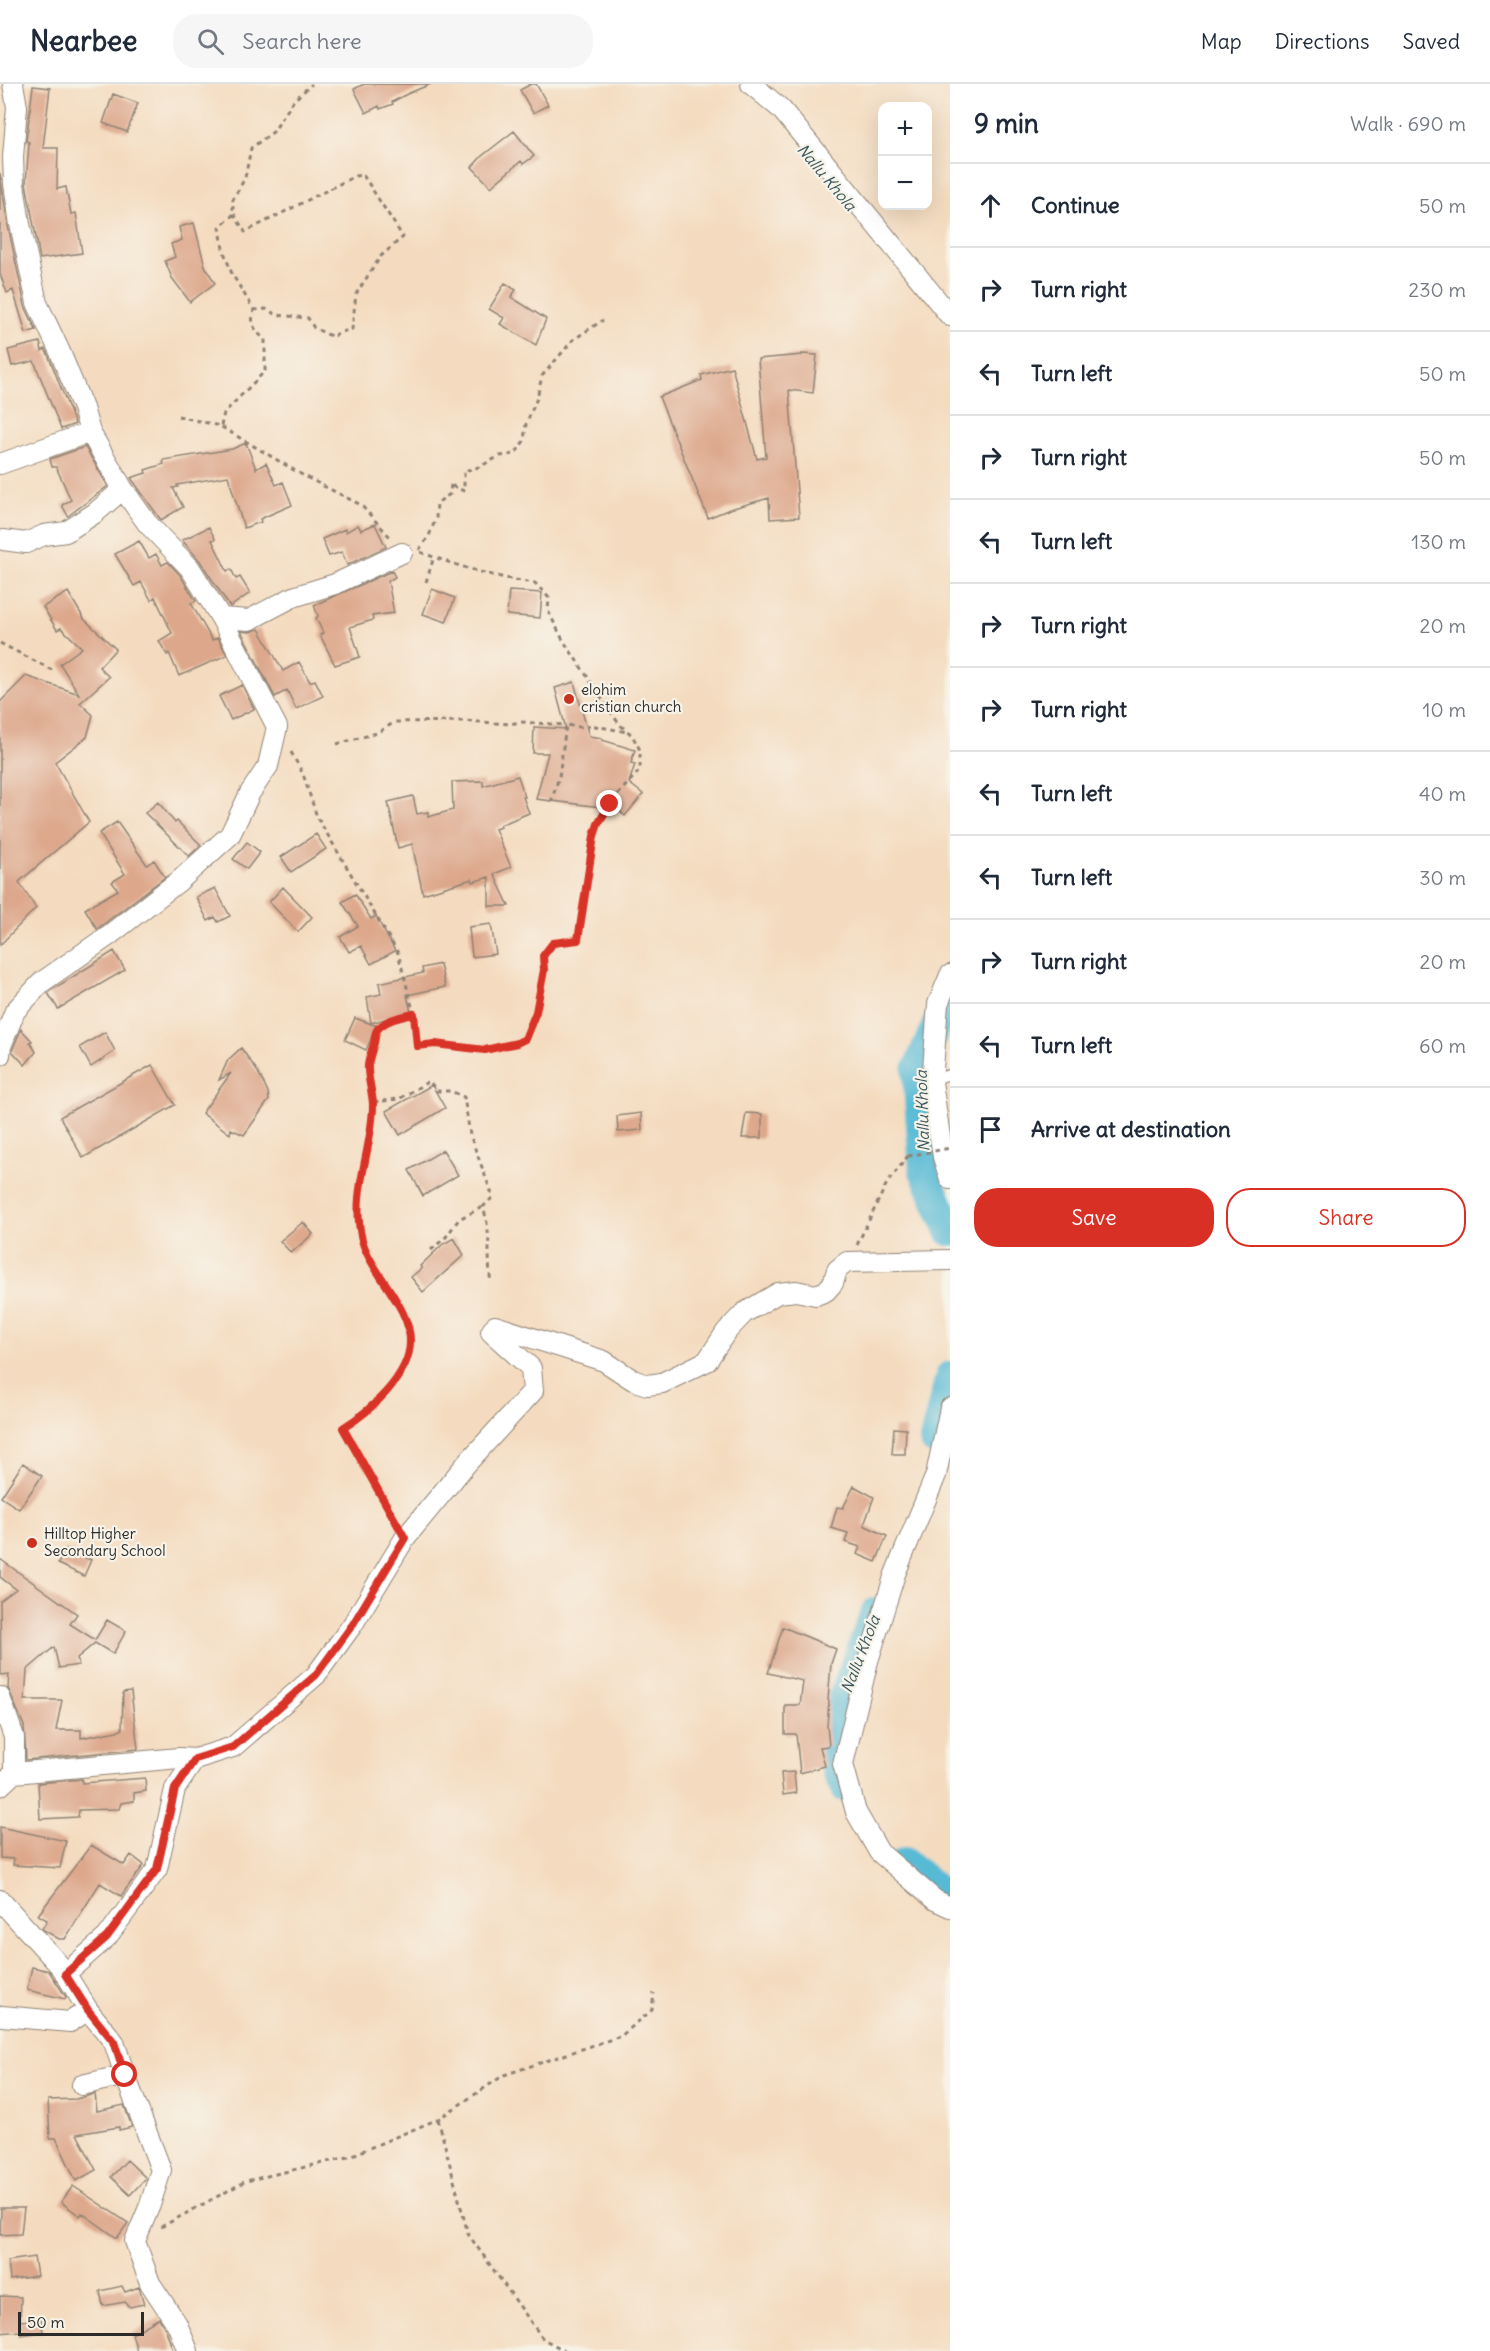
<!DOCTYPE html>
<html lang="en">
<head>
<meta charset="utf-8">
<style>
  :root { --surface:#fff; --page:#f6f6f7; --text:#1f2937; --muted:#747a83; --line:#e0e1e3; --accent:#d93025 }
  body { margin:0; font-family:Delius,sans-serif; background:var(--page); color:var(--text) }
  .controls { position:absolute; right:18px; top:18px; display:grid; overflow:hidden; border-radius:12px; box-shadow:0 6px 24px #0002 }
  .controls button { width:54px; height:54px; display:grid; place-items:center; padding:0; border:0; border-bottom:2px solid var(--line); background:var(--surface); color:var(--text); font:30px sans-serif }
  .scale { position:absolute; left:18px; bottom:15px; width:126px; box-sizing:border-box; padding-left:6px; border:3px solid #2b2b2b; border-top:0; font-size:16px; line-height:21px; white-space:nowrap; color:#2b2b2b; -webkit-text-stroke:4px #f7f3e8; paint-order:stroke }
  .stop { position:absolute; width:18px; height:18px; margin:-14px; border:4px solid #d93025; border-radius:50%; background:#fff }
  .stop.end { background:#d93025; border-color:#fff; box-shadow:0 2px 6px #0008 }
  .list { margin:0; padding:0; list-style:none }
  h2 { display:flex; justify-content:space-between; align-items:center; height:78px; margin:0; padding:0 24px; font-size:26px }
  h2 small { font-size:20px; font-weight:400; color:var(--muted) }
  .list li { display:grid; grid-template-columns:39px 1fr auto; gap:18px; align-items:center; box-sizing:border-box; height:84px; padding:0 24px; border-top:2px solid var(--line) }
  .list b { display:block; font-size:22px; white-space:nowrap }
  .list em { font-size:20px; font-style:normal; color:var(--muted) }
  .actions { display:flex; gap:12px; padding:18px 24px }
  .actions a { flex:1; padding:14px 0; border:2px solid var(--accent); border-radius:24px; text-align:center; font-size:21px; color:var(--accent) }
  .actions .main { background:var(--accent); color:#fff }
  .icon { flex:none; width:33px; height:33px; fill:none; stroke:currentColor; stroke-width:2; stroke-linecap:round; stroke-linejoin:round }
  .map { position:relative; flex:none; width:950px; height:2267px; overflow:hidden }
  header { display:flex; align-items:center; gap:36px; box-sizing:border-box; height:84px; padding:0 30px; background:var(--surface); border-bottom:2px solid var(--line) }
  header strong { font-size:28px }
  nav { display:flex; gap:33px; margin-inline-start:auto; font-size:21px }
  .search { width:420px; height:54px; background:var(--page); display:flex; align-items:center; gap:15px; box-sizing:border-box; padding:0 21px; border-radius:24px; color:var(--muted); font-size:22px }
  main { display:flex }
  aside { flex:1; background:var(--surface) }
  .map>svg:first-child { display:block }
  .lines { fill:none; stroke-linecap:round; stroke-linejoin:round }
  .river { stroke:#56bad5; stroke-width:30 }
  .building { fill:#dda78b }
  .lane-casing { stroke:#908375; stroke-width:11 }
  .street-casing { stroke:#908375; stroke-width:22 }
  .path { stroke:#908375; stroke-width:3; stroke-dasharray:4.5 4.5; stroke-linecap:butt }
  .lane { stroke:#fff; stroke-width:9 }
  .street { stroke:#fff; stroke-width:20 }
  .path-bridge { stroke:#908375; stroke-width:3; stroke-dasharray:4.5 4.5; stroke-linecap:butt }
  .route { stroke:#d93025; stroke-width:8 }
  .poi-dot { fill:#c8321e; stroke:#f7f3e8; stroke-width:2 }
  .labels { text-anchor:middle; stroke-width:4.5; stroke-linejoin:round; paint-order:stroke }
  .poi-label { font-size:15px; fill:#2b2b2b; stroke:#f7f3e8; text-anchor:start }
  .water-label { font-size:16px; font-style:italic; fill:#38565e; stroke:#f7f3e8 }
</style>
</head>
<body>
<header>
<strong>Nearbee</strong>
<div class="search"><svg class="icon" aria-label="search" viewBox="0 0 24 24"><circle cx="10" cy="10" r="6"/><path d="M15 15l6 6"/></svg>Search here</div>
<nav><a>Map</a><a>Directions</a><a>Saved</a></nav>
</header>
<main>
<div class="map">
<svg width="950" height="2267" viewBox="0 0 950 2267">
  <rect width="100%" height="100%" fill="#f7f3e8"/>
  <filter id="ink" filterUnits="userSpaceOnUse"><feTurbulence type="fractalNoise" baseFrequency=".0167" numOctaves="2"/><feDisplacementMap in="SourceGraphic" scale="12" xChannelSelector="R" yChannelSelector="G"/><feConvolveMatrix kernelMatrix="1 2 1 2 8 2 1 2 1" color-interpolation-filters="sRGB"/></filter>
  <filter id="wash" filterUnits="userSpaceOnUse"><feTurbulence type="fractalNoise" baseFrequency=".008" numOctaves="4" result="noise"/><feDisplacementMap in="SourceGraphic" scale="24" xChannelSelector="R" yChannelSelector="G"/><feGaussianBlur stdDeviation="1.35" result="paint"/><feColorMatrix in="noise" values="0 0 0 0 0 0 0 0 0 0 0 0 0 0 0 0 0 1.4 0 .05"/><feComposite in="paint" operator="in"/></filter>
  <g filter="url(#wash)">
    <rect width="100%" height="100%" fill="#f4dbbf"/>
    <g class="lines">
      <path class="river" d="M941,931L917,986L924,1087L950,1147
        M934,1356L950,1292
        M844,1703L836,1685L838,1626L875,1529
        M905,1778L936,1805L950,1812"/>
    </g>
    <g id="blocks">
      <path class="building" d="M364,0H431L407,10L392,18L393,20L380,25L379,22L366,29L354,5Z
        M531,0H536L548,21L533,29L520,6Z
        M33,2L50,4L43,64H58L57,105L66,103L71,130L76,129L82,169L40,175L26,99L29,58L26,57Z
        M113,10L138,19L127,48L103,39Z
        M514,47L534,72L523,80L521,77L491,103L472,83L482,72Z
        M0,89L8,142L25,222L36,246L26,249L13,206L7,209L0,190Z
        M194,139L205,182L215,199L190,218L172,194L165,177L175,173L171,160L182,156L179,143Z
        M505,199L516,206L511,213L546,235L536,261L500,240L504,234L489,225Z
        M40,258L42,267L45,265L49,273L75,340L61,345L34,277L12,282L8,266Z
        M802,270L817,271L813,309L789,306L799,433L770,435L769,414L730,425L708,434L659,313L702,296L701,291L732,283L757,375L766,373L758,275L802,271Z
        M246,359L256,385L266,379L276,401L283,398L292,421L260,435L261,438L244,444L228,392L177,401L178,403L173,404L183,423L161,436L131,394L146,389L145,386L164,380L163,376L232,365Z
        M85,363L108,402L68,432L62,421L71,416L56,383H52L50,375Z
        M375,440L386,463L347,481L342,468L329,472L322,455L345,445L346,448L358,441L361,446Z
        M209,443L215,455L212,456L227,487L231,485L236,495L240,493L250,509L230,523L200,477L182,456Z
        M139,457L149,474L156,470L162,481L168,478L180,491L196,517L191,519L212,556L218,554L227,571L179,592L169,569L167,571L159,557L172,549L155,513L151,516L141,498L134,502L115,470Z
        M392,487L395,493L388,497L394,529L372,532L373,536L350,543L360,573L335,581L320,551L323,549L316,534L318,532L314,521Z
        M432,505L455,514L446,538L423,530Z
        M509,507L542,509L540,534L507,531Z
        M68,508L84,535L116,565L99,583L109,593L80,619L93,631L87,653L55,678L89,738L19,798L36,824L0,861V618L26,592L79,610L60,580L82,564L61,544L57,546L43,523Z
        M259,545L283,587L299,578L310,598L315,596L323,612L296,625L287,606L275,613L241,547L249,548Z
        M574,598L589,652L602,654V656L635,666L631,679L635,680L629,699L643,710L625,732L617,725L536,715L548,669H533L534,643L566,645L555,604Z
        M242,601L254,625L231,636L219,612Z
        M518,692L525,713H523L529,729L500,741L501,743L495,745L511,783L494,790L509,822H489V793L473,798L472,795L423,810L412,760L398,764L388,718L413,712L417,730L428,728V733L453,726L452,698L483,697V702Z
        M158,718L175,739L177,737L201,761L189,772L145,729Z
        M117,738L147,781L154,776L165,793L97,845L85,825L118,806L112,798L125,790L99,749Z
        M316,750L326,765L291,788L281,773Z
        M247,758L260,768L247,785L233,775Z
        M283,803L312,833L298,848L269,818Z
        M215,804L230,832L218,838L215,833L208,837L196,813Z
        M355,810L371,835L376,832L395,867L371,880L361,862L349,868L340,853L358,842L342,818Z
        M491,840L496,870L472,873L469,843Z
        M114,867L125,886L58,925L48,909L50,907Z
        M440,880L445,903L407,911L411,928L371,939L367,913L381,910L379,899L423,889L422,884Z
        M355,934L377,942L366,966L345,956Z
        M21,945L32,957L30,958L36,968L25,981L12,967Z
        M105,948L115,967L91,983L80,963Z
        M241,964L258,988L268,1008L269,1016L244,1051L231,1045L230,1050L202,1029L231,989L219,996L228,976Z
        M152,981L175,1021L83,1074L60,1033Z
        M432,1001L445,1024L400,1051L386,1027Z
        M641,1029L642,1046L618,1048L617,1032Z
        M746,1029L762,1030V1054H742Z
        M443,1066L458,1091L423,1112L409,1086Z
        M303,1138L313,1150L291,1169L280,1157Z
        M454,1154L464,1171L423,1208L411,1193L422,1184L420,1182L443,1160Z
        M894,1344L906,1345L905,1370H892Z
        M23,1379L42,1392L19,1425L1,1413Z
        M854,1402L874,1413L864,1441L887,1452L876,1478L857,1470L860,1463L845,1458L848,1449L831,1444L837,1423L843,1424Z
        M65,1465L91,1476L84,1492L58,1480Z
        M0,1475L77,1530L70,1540L95,1556L107,1536L126,1547L113,1570L95,1559L77,1574L79,1581L59,1584L54,1563L27,1586L25,1616H62L56,1646H81V1654L122,1646L123,1608L131,1607L138,1665L26,1676L24,1642L8,1604L9,1590L1,1591L0,1517L16,1505L0,1493Z
        M783,1543L836,1565L831,1580L828,1616L829,1617L827,1642L829,1662L820,1663L825,1682L800,1689L796,1650H785V1621H800L803,1597L768,1589Z
        M794,1688L796,1709L783,1711L781,1689Z
        M145,1694L146,1707L134,1709V1717L121,1719L119,1725L79,1726L78,1733L40,1735L38,1699L82,1695V1699Z
        M0,1743L66,1757L60,1784L13,1781L14,1775L0,1774Z
        M91,1761L124,1781L131,1771L144,1781L121,1812L100,1799L65,1855H59L42,1845L47,1836L38,1831Z
        M32,1883L49,1887L66,1913L65,1915L27,1906Z
        M95,2010L97,2027L124,2021L132,2043L119,2046V2043L77,2050L96,2086L76,2097L56,2054H50L48,2016L76,2015Z
        M127,2076L146,2094L130,2111L111,2093Z
        M73,2102L128,2139L117,2154L82,2129L80,2132L61,2118Z
        M1,2124H24L21,2150L0,2151Z
        M34,2173L37,2192L10,2196L8,2177Z
        M122,2202L125,2208L139,2203L144,2220L130,2223L125,2218L103,2222L100,2207Z
        M0,2212L21,2213L20,2237L41,2235L43,2248L21,2251L20,2247L0,2249Z
        M159,2234L166,2246L173,2267H137L132,2250Z"/>
    </g>
  </g>
  <g filter="url(#ink)">
    <use href="#blocks" fill-opacity="0" stroke="#908375" stroke-width="1.5"/>
    <g class="lines">
      <defs>
        <path id="lane" d="M934,996L950,990"/>
        <path id="street" d="M751,0L781,25L950,232
          M0,380L90,348
          M3,456L26,459L44,451L66,448L95,429L123,405
          M221,534L249,536L293,513L335,500L402,469
          M950,891L938,920L932,998L943,1073L950,1095
          M0,971L1,962L15,927L42,898L108,852L179,797L230,751L250,709L268,682L277,643L221,534L190,484L147,439L123,405L90,348L83,324L60,268L37,219L20,140L14,100L13,73L17,23L13,0
          M950,1324L936,1391L895,1490L868,1577L843,1680L856,1728L879,1768L935,1816L950,1823
          M0,1613L14,1653V1689L0,1702
          M14,1689L179,1674L195,1675L233,1663L316,1591L353,1540L405,1454L467,1379L533,1307L531,1284L491,1248L495,1242L604,1277L633,1296L647,1301L662,1299L707,1277L726,1248L744,1229L778,1209L796,1207L816,1211L826,1207L833,1199L837,1186L847,1178L950,1176
          M0,1816L62,1884L88,1926
          M65,1890L107,1853L157,1785L175,1705L195,1675
          M2,1932L70,1938L88,1926L114,1958L125,1991
          M82,2001L125,1991L161,2086L150,2121L135,2157L150,2199L177,2240L188,2267"/>
      </defs>
      <use href="#lane" class="lane-casing"/>
      <use href="#street" class="street-casing"/>
      <path class="path" d="M234,130L245,148L355,92L363,91L403,153L381,172L356,210L352,245L338,249L333,253L314,244L308,234L277,231L266,225L254,226
        M178,332L220,342L304,392L361,421L391,454
        M221,342L224,329L265,287V255C254,247 250,239 254,226L232,190L223,165L220,143L234,130L232,117L245,94L251,64L273,48L294,16L312,0
        M419,466L429,452L436,434L437,419L450,410L451,399L454,403L464,407V387L479,383L500,372L515,370L524,357L526,340L537,314L542,292L573,256L603,236
        M426,498L434,473
        M0,559L54,587
        M337,660L377,649L395,638L465,637L510,640L520,638L566,641
        M291,668L303,690L317,733L398,869L414,930C402,933 385,935 377,946C375,949 375,955 374,959C372,966 369,974 368,981C367,994 373,1008 373,1022C372,1068 350,1109 362,1156C371,1189 410,1223 410,1258C410,1291 369,1328 343,1344L396,1439
        M551,718L559,693L566,641L587,644L590,641L627,648
        M414,930L417,962L435,960L485,966L517,959L525,955L536,928L544,886L543,872L553,859L578,856C580,844 584,831 585,819C586,794 588,765 598,741C607,720 625,703 640,686V666L632,651L619,640L563,556L548,527L549,514L535,499C495,494 458,482 420,468
        M374,1018L399,1015L429,997L437,1007H451L464,1013L470,1051L493,1113L483,1123C492,1150 487,1173 491,1199
        M857,1161L887,1099L908,1072
        M431,1166L446,1153L459,1135L483,1123
        M438,2035L468,2150L543,2255L566,2267
        M161,2143L246,2097L348,2073L438,2035L504,1991L621,1952L652,1926L654,1909"/>
      <use href="#lane" class="lane"/>
      <use href="#street" class="street"/>
      <path class="path-bridge" d="M908,1072L950,1064"/>
    </g>
  </g>
  <g class="lines" filter="url(#ink)">
    <path class="route" d="M125,1991L114,1958L88,1926L65,1890L107,1853L157,1785L175,1705L195,1675L233,1663L316,1591L353,1540L405,1454L343,1344C369,1328 410,1292 410,1258C411,1223 371,1189 362,1156C350,1109 372,1068 373,1022C373,1008 367,994 368,981C369,974 372,966 374,959C375,955 375,949 377,946C385,935 402,933 414,930L417,962L435,960L485,966L517,959L525,955L536,928L544,886L543,872L553,859L578,856L594,752L598,740L610,720"/>
  </g>
  <g class="poi-dot">
    <circle cx="569" cy="615" r="6"/>
    <circle cx="32" cy="1459" r="6"/>
  </g>
  <g class="labels">
    <g class="poi-label">
      <text x="581" y="611">elohim<tspan x="581" dy="17">cristian church</tspan></text>
      <text x="44" y="1455">Hilltop Higher<tspan x="44" dy="17">Secondary School</tspan></text>
    </g>
    <g class="water-label">
      <text transform="translate(827 93) rotate(50)" y="6">Nallu Khola</text>
      <text transform="translate(922 1027) rotate(-92)" y="6">Nallu Khola</text>
      <text transform="translate(860 1570) rotate(-69)" y="6">Nallu Khola</text>
    </g>
  </g>
</svg>
<div class="controls">
<button>+</button>
<button>−</button>
</div>
<div class="scale">50 m</div>
<div class="stop" style="left:125px;top:1991px"></div>
<div class="stop end" style="left:610px;top:720px"></div>
</div>
<aside>
<h2>9 min<small>Walk · 690 m</small></h2>
<ul class="list">
<li><svg class="icon" aria-label="ahead" viewBox="0 0 24 24"><path d="M12 20V5M6 11l6-6 6 6"/></svg><div><b>Continue</b></div><em>50 m</em></li>
<li><svg class="icon" aria-label="right" viewBox="0 0 24 24"><path d="M7 20v-9h11M14 6l5 5-5 5"/></svg><div><b>Turn right</b></div><em>230 m</em></li>
<li><svg class="icon" aria-label="left" viewBox="0 0 24 24"><path d="M17 20v-9H6M10 6l-5 5 5 5"/></svg><div><b>Turn left</b></div><em>50 m</em></li>
<li><svg class="icon" aria-label="right" viewBox="0 0 24 24"><path d="M7 20v-9h11M14 6l5 5-5 5"/></svg><div><b>Turn right</b></div><em>50 m</em></li>
<li><svg class="icon" aria-label="left" viewBox="0 0 24 24"><path d="M17 20v-9H6M10 6l-5 5 5 5"/></svg><div><b>Turn left</b></div><em>130 m</em></li>
<li><svg class="icon" aria-label="right" viewBox="0 0 24 24"><path d="M7 20v-9h11M14 6l5 5-5 5"/></svg><div><b>Turn right</b></div><em>20 m</em></li>
<li><svg class="icon" aria-label="right" viewBox="0 0 24 24"><path d="M7 20v-9h11M14 6l5 5-5 5"/></svg><div><b>Turn right</b></div><em>10 m</em></li>
<li><svg class="icon" aria-label="left" viewBox="0 0 24 24"><path d="M17 20v-9H6M10 6l-5 5 5 5"/></svg><div><b>Turn left</b></div><em>40 m</em></li>
<li><svg class="icon" aria-label="left" viewBox="0 0 24 24"><path d="M17 20v-9H6M10 6l-5 5 5 5"/></svg><div><b>Turn left</b></div><em>30 m</em></li>
<li><svg class="icon" aria-label="right" viewBox="0 0 24 24"><path d="M7 20v-9h11M14 6l5 5-5 5"/></svg><div><b>Turn right</b></div><em>20 m</em></li>
<li><svg class="icon" aria-label="left" viewBox="0 0 24 24"><path d="M17 20v-9H6M10 6l-5 5 5 5"/></svg><div><b>Turn left</b></div><em>60 m</em></li>
<li><svg class="icon" aria-label="arrive" viewBox="0 0 24 24"><path d="M6 21V4h12l-3 4 3 4H6"/></svg><div><b>Arrive at destination</b></div></li>
</ul>
<div class="actions"><a class="main">Save</a><a>Share</a></div>
</aside>
</main>
</body>
</html>
